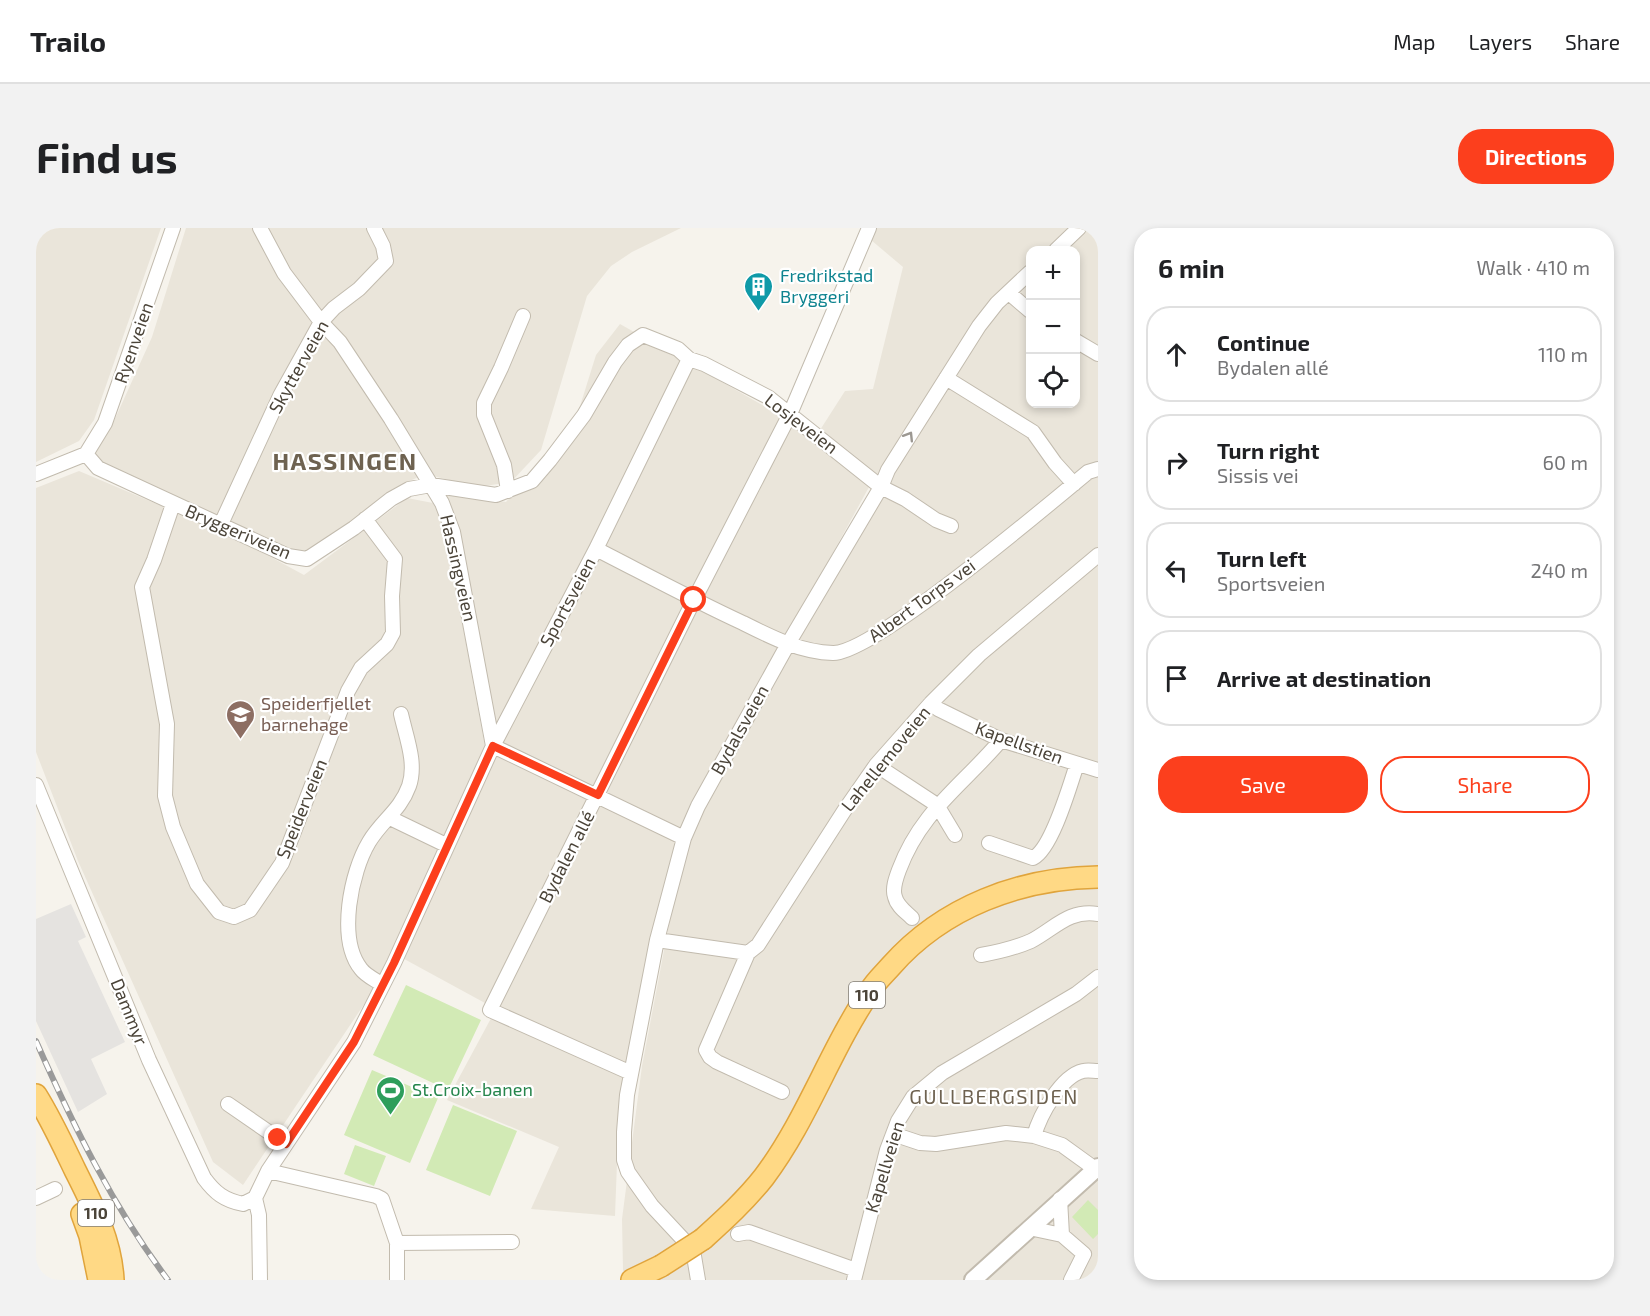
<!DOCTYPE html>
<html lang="en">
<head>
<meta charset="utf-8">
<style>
  :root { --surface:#fff; --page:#f2f2f2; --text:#202124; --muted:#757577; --line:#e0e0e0; --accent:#fc3f1d }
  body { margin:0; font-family:"Exo 2",sans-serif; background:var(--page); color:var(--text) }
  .controls { position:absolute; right:18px; top:18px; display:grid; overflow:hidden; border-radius:12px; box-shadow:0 3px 9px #0003 }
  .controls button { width:54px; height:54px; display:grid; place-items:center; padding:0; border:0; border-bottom:2px solid var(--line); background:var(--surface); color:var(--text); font:30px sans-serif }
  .stop { position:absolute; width:18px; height:18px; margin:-14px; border:4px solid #fc3f1d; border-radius:50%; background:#fff }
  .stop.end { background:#fc3f1d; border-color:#fff; box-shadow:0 2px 6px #0008 }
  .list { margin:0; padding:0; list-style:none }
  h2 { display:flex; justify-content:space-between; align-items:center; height:78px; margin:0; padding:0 24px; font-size:26px }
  h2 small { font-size:20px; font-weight:400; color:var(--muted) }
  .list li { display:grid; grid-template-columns:39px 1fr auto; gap:18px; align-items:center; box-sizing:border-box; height:96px; margin:0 12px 12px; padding:0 12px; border:2px solid var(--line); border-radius:24px }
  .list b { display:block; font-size:22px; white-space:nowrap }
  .list p { margin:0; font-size:20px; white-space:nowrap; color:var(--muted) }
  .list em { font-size:20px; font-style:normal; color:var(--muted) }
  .actions { display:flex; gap:12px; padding:18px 24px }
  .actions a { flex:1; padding:14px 0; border:2px solid var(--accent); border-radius:24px; text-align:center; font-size:21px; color:var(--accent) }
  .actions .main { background:var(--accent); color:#fff }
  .icon { flex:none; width:33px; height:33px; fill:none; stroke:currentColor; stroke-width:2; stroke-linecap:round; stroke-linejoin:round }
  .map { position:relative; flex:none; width:1062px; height:1052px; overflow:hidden; border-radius:24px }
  header { display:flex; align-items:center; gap:36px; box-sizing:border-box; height:84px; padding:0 30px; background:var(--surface); border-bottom:2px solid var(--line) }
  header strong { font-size:28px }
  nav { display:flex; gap:33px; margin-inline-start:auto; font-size:21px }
  .intro { display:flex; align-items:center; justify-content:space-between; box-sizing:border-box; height:144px; padding:0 36px }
  h1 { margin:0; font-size:42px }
  .button { padding:15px 27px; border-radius:24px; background:var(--accent); color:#fff; font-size:21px; font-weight:700 }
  main { display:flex; gap:36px; padding:0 36px }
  aside { flex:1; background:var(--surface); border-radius:24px; box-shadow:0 3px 9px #0003 }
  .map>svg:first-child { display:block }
  .residential { fill:#eae5da; fill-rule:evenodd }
  .green { fill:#d2eab5 }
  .parking { fill:#e5e3e0 }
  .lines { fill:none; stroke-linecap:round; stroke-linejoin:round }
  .minor-casing { stroke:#c2bbae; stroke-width:16 }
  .tertiary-casing { stroke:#c2bbae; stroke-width:20 }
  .trunk-casing { stroke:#e0a43c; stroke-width:24 }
  .minor { stroke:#fff; stroke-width:14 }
  .tertiary { stroke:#fff; stroke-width:16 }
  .trunk { stroke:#ffd985; stroke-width:21 }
  .rail-casing { stroke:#9a9a9a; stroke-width:6 }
  .rail { stroke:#fff; stroke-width:4; stroke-dasharray:11; stroke-linecap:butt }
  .trunk-bridge-casing { stroke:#e0a43c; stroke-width:24; stroke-linecap:butt }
  .trunk-bridge { stroke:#ffd985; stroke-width:21 }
  .oneway { stroke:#9c9892 }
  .route { stroke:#fc3f1d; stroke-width:8 }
  .labels { text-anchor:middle; stroke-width:4.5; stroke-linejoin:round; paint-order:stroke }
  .shield { fill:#fff; stroke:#817c74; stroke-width:1.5 }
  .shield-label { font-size:16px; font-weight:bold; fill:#4b4439 }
  .culture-label { font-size:18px; fill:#0d838f; stroke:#fff; text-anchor:start }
  .street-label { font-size:18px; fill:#4b4439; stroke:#fff }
  .education-label { font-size:18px; fill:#785e54; stroke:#fff; text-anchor:start }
  .leisure-label { font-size:18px; fill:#27864d; stroke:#fff; text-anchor:start }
  .neighbourhood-label { font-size:20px; letter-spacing:1.5px; fill:#6e6250; stroke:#fff }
  .district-label { font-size:24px; font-weight:bold; letter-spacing:1.5px; fill:#6e6250; stroke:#fff }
</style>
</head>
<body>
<header>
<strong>Trailo</strong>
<nav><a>Map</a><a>Layers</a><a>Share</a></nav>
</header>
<div class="intro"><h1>Find us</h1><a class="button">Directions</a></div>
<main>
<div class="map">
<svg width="1062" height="1052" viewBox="0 0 1062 1052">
  <rect width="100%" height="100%" fill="#f6f3ec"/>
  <path class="residential" d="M0,0H125L58,192L43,213L0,234Z
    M150,0H645L596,24L575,38L551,68L505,222L475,254L442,259L389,246L367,256L285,319L266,323L252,322L62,236L50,223L78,193L116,109Z
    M840,0H1062V1052H590L587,1042L586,991L606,838L634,691L658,600L847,256L784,202L809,163L837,161L867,39L835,12ZM994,22H1040V176H994Z
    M584,96L744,187L833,259L753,405L650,603L582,908L579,988L495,981L523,919L411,872L460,781L359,726L353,739L207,957L177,934L42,633L0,524V260L43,243L194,307L268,347L371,270L397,275L407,291L449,519L437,548L457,508L420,305L410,266L470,274L540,191L560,127Z"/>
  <path class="green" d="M370,757L445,792L412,862L337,827Z
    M336,842L402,870L374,935L308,907Z
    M417,877L481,903L454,968L390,942Z
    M319,917L350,928L338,958L308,946Z
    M1052,972L1062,982V1006L1057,1011L1036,989Z"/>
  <path class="parking" d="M35,676L50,709L42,713L89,814L55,831L71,866L42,884L0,793V691Z"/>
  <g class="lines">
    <defs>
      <path id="minor" d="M224,0L248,45L285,94L304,114L355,191L406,275L417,304L457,518
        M1020,22L1043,0
        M973,65L994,83
        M1040,113L1062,126
        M910,150L997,204L1019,235L1038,256
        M50,226L62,240L252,328L271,331L318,300L355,271L373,261L395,257L460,267L496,253L514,232L548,187L579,134L592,117L607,107L642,121L653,131L668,136L732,169L845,259L869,271L900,292L915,298
        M50,226L69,195L137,0
        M0,246L50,226
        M472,263L468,237L448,187V175L465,140L487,88
        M137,276L118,332L106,359L131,496L129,568L137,599L161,656L183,684L198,689L214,682L246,635L312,463L325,440L351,416L357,405L356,368L359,331L329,291
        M185,296L244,168L285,94L298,80L323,61L350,33L347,18L338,0
        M560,321C609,346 657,372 707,395C735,409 764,424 797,425C837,426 1012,277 1052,244L1062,241
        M895,475L902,481L965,512L1062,542
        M457,518L648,610
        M840,537L901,577L919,607
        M0,557L113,832L168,950C179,965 188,972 207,976L219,970
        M354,590L410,617
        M953,615L997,630C1016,621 1034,557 1041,536
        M876,690C870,684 861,678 859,669C856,661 860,650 863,642C885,583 926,558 965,512
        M621,712L712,725L722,717L808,583L840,537L895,475L943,427L1062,327
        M712,725L670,822L674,829L681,834L746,864
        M945,727C962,724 979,720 995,713C1018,701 1033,681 1062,686
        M347,757C340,752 330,748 325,741C301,711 315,644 333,614C346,592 364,583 373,558C381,535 370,509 365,486
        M595,845L454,782L658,372L754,186L833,0
        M192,876L250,916
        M857,906L884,915L900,916L970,905L998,908L1026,917L1062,943
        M998,908C1004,887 1025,848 1047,843C1052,842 1057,843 1062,843
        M232,943L340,968L346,971L361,1015V1052
        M0,970L19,961
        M1024,971L1026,1007
        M993,1000L1026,1007L1048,1026L1035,1052
        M702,1006L713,1004L820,1042
        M361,1015L476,1014
        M224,1052L223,987L219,970L232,943L318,814L358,735L457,518L560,321L653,131
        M662,1052L657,1022L616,978L592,944L588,932V904L591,867L621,712L648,610L662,578L752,416L845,259L852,242L943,98L961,75L994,44
        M818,1052L851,922L862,893L877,869L906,845L1040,766L1062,749"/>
      <path id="tertiary" d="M937,1052L1062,939"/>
      <path id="trunk" d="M0,867C15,891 27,917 39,942C57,978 75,1012 77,1052
        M46,986L54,1008L63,1052
        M667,1011C688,992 710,972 728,949C771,892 794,822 834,763C839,754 848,746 855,738C907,679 984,650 1062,649
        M596,1052L625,1038"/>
    </defs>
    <use href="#minor" class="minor-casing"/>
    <use href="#tertiary" class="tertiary-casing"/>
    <use href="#trunk" class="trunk-casing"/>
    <use href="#minor" class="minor"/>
    <use href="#tertiary" class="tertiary"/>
    <use href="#trunk" class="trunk"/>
    <defs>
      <path id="rail" d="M0,813C37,897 77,979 132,1052"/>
    </defs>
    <use href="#rail" class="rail-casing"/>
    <use href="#rail" class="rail"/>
    <defs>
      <path id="trunk-bridge" d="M625,1038L667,1011"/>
    </defs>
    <use href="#trunk-bridge" class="trunk-bridge-casing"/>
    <use href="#trunk-bridge" class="trunk-bridge"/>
  </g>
  <defs><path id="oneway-chevron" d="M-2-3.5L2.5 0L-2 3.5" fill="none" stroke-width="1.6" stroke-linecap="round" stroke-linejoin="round" transform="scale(1.5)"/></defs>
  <use class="oneway" href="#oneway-chevron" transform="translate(873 208) rotate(-58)"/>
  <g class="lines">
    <path class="route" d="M242,910L250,916L318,814L358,735L457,518L562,567L658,372"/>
  </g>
  <defs>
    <symbol id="building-pin" viewBox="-11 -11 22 30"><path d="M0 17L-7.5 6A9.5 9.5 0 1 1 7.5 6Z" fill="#0f9aa8" stroke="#fff"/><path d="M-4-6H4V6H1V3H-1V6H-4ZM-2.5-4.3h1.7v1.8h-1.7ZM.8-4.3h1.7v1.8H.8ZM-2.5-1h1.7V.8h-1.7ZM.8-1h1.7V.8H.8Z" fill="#fff"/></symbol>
    <symbol id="school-pin" viewBox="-11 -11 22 30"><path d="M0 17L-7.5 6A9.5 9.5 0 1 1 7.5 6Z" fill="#8d6e63" stroke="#fff"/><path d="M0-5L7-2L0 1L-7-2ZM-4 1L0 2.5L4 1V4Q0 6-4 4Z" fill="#fff"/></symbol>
    <symbol id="stadium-pin" viewBox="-11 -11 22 30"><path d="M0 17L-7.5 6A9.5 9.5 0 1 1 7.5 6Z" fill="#2e9e5b" stroke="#fff"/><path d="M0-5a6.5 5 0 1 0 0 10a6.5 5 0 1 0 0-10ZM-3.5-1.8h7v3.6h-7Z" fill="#fff"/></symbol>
  </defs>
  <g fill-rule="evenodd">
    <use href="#building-pin" x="706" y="42" width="33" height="45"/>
    <use href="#school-pin" x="188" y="470" width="33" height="45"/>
    <use href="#stadium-pin" x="338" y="846" width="33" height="45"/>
  </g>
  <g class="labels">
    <g class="shield">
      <rect x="813" y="754" width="36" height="26" rx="4.5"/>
      <rect x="42" y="972" width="36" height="26" rx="4.5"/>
    </g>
    <g class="shield-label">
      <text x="831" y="773">110</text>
      <text x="60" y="991">110</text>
    </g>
    <g class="culture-label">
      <text x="744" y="54">Fredrikstad<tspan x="744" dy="21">Bryggeri</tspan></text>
    </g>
    <g class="street-label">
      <text transform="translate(98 115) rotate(-71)" y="6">Ryenveien</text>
      <text transform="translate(263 139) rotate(-61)" y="6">Skytterveien</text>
      <text transform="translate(765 196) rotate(37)" y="6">Losjeveien</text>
      <text transform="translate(202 304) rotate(23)" y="6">Bryggeriveien</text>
      <text transform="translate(422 340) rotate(77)" y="6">Hassingveien</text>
      <text transform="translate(886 373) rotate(-36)" y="6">Albert Torps vei</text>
      <text transform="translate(532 374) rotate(-62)" y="6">Sportsveien</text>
      <text transform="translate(704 502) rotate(-61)" y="6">Bydalsveien</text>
      <text transform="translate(983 515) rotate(20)" y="6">Kapellstien</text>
      <text transform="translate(850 531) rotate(-51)" y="6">Lahellemoveien</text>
      <text transform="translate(266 581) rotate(-68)" y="6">Speiderveien</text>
      <text transform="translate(531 629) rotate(-63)" y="6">Bydalen allé</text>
      <text transform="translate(93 784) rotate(68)" y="6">Dammyr</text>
      <text transform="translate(849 939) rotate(-73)" y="6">Kapellveien</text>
    </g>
    <g class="education-label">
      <text x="225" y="482">Speiderfjellet<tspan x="225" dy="21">barnehage</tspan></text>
    </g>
    <g class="leisure-label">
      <text x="376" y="868">St.Croix-banen</text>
    </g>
    <g class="neighbourhood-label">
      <text x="958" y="876">GULLBERGSIDEN</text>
    </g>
    <g class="district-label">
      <text x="309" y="242">HASSINGEN</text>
    </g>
  </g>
</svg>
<div class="controls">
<button>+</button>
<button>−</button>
<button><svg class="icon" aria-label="locate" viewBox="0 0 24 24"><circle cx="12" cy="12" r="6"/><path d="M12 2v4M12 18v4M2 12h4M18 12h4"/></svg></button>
</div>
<div class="stop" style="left:658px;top:372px"></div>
<div class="stop end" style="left:242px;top:910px"></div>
</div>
<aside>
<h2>6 min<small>Walk · 410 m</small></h2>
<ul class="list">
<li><svg class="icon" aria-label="ahead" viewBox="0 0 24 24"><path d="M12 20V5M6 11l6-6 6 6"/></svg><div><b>Continue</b><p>Bydalen allé</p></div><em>110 m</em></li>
<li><svg class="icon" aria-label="right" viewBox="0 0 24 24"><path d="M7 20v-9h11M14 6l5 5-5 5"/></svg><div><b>Turn right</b><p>Sissis vei</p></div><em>60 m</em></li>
<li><svg class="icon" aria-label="left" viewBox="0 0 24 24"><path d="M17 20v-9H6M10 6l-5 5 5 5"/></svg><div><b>Turn left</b><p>Sportsveien</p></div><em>240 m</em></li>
<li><svg class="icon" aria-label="arrive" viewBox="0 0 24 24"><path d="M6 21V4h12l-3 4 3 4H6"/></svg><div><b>Arrive at destination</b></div></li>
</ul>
<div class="actions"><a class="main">Save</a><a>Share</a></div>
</aside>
</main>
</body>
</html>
